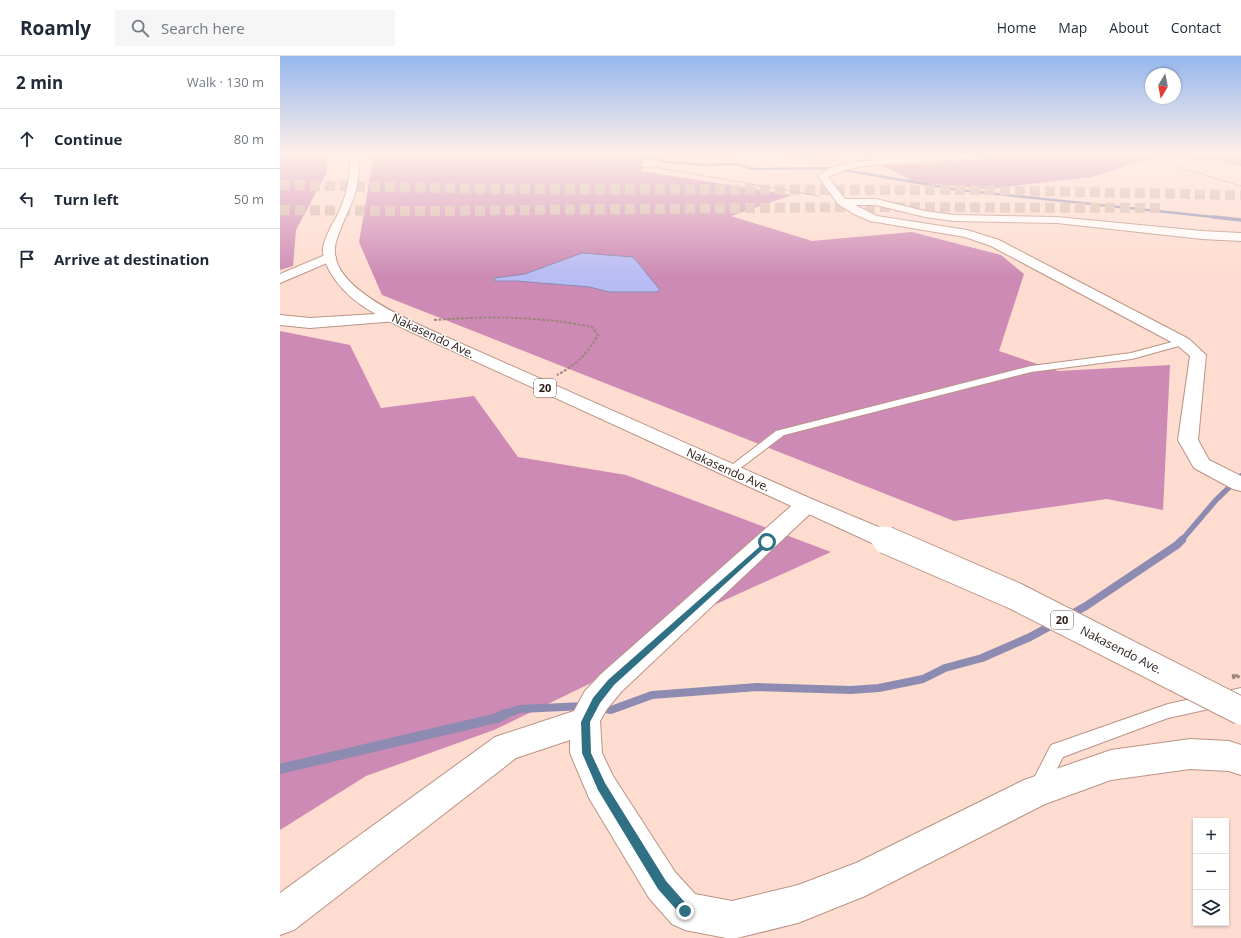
<!DOCTYPE html>
<html lang="en">
<head>
<meta charset="utf-8">
<style>
  :root { --surface:#fff; --page:#f6f6f7; --text:#1f2937; --muted:#747a83; --line:#e0e1e3 }
  body { margin:0; font-family:"Open Sans",sans-serif; background:var(--page); color:var(--text) }
  .controls { position:absolute; right:12px; bottom:12px; display:grid; overflow:hidden; border-radius:0px; box-shadow:0 1px 3px #0004 }
  .controls button { width:36px; height:36px; display:grid; place-items:center; padding:0; border:0; border-bottom:1px solid var(--line); background:var(--surface); color:var(--text); font:20px sans-serif }
  .compass { position:absolute; left:865px; top:12px; width:36px; height:36px; border-radius:50%; background:var(--surface); box-shadow:0 1px 3px #0004; rotate:190deg }
  .stop { position:absolute; width:12px; height:12px; margin:-9px; border:3px solid #307084; border-radius:50%; background:#fff }
  .stop.end { background:#307084; border-color:#fff; box-shadow:0 1px 4px #0008 }
  .list { margin:0; padding:0; list-style:none }
  h2 { display:flex; justify-content:space-between; align-items:center; height:52px; margin:0; padding:0 16px; font-size:17px }
  h2 small { font-size:13px; font-weight:400; color:var(--muted) }
  .list li { display:grid; grid-template-columns:26px 1fr auto; gap:12px; align-items:center; box-sizing:border-box; height:60px; padding:0 16px; border-top:1px solid var(--line) }
  .list b { display:block; font-size:15px; white-space:nowrap }
  .list em { font-size:13px; font-style:normal; color:var(--muted) }
  .icon { flex:none; width:22px; height:22px; fill:none; stroke:currentColor; stroke-width:2; stroke-linecap:round; stroke-linejoin:round }
  .map { position:relative; flex:none; width:961px; height:882px; overflow:hidden }
  header { display:flex; align-items:center; gap:24px; box-sizing:border-box; height:56px; padding:0 20px; background:var(--surface); border-bottom:1px solid var(--line) }
  header strong { font-size:19px }
  nav { display:flex; gap:22px; margin-inline-start:auto; font-size:14px }
  .search { width:280px; height:36px; background:var(--page); display:flex; align-items:center; gap:10px; box-sizing:border-box; padding:0 14px; border-radius:0px; color:var(--muted); font-size:15px }
  main { display:flex }
  aside { flex:1; background:var(--surface) }
  .map>svg:first-child { display:block }
  .forest { fill:#cd8ab4 }
  .water { fill:#b8bcf4; stroke:#8d8bb1 }
  .lines { fill:none; stroke-linecap:round; stroke-linejoin:round }
  .stream-far4 { stroke:#8d8bb1; stroke-width:2.5 }
  .stream-far3 { stroke:#8d8bb1; stroke-width:3.5 }
  .stream-far2 { stroke:#8d8bb1; stroke-width:5.5 }
  .stream-far1 { stroke:#8d8bb1; stroke-width:8 }
  .stream { stroke:#8d8bb1; stroke-width:10 }
  .motorway-tunnel { stroke:#d3b5aa; stroke-width:10; stroke-dasharray:10 5; stroke-linecap:butt }
  .service-casing { stroke:#ba9384; stroke-width:2 }
  .minor-casing { stroke:#ba9384; stroke-width:2 }
  .trunk-casing { stroke:#ba9384; stroke-width:2 }
  .path-far2 { stroke:#9e857b; stroke-width:1; stroke-dasharray:2 1; stroke-linecap:butt }
  .path-far1 { stroke:#9e857b; stroke-width:2; stroke-dasharray:3 1.5; stroke-linecap:butt }
  .path { stroke:#9e857b; stroke-width:3; stroke-dasharray:5 2.5; stroke-linecap:butt }
  .service { fill:#fff; fill-rule:evenodd }
  .minor { fill:#fff; fill-rule:evenodd }
  .trunk { fill:#fff; fill-rule:evenodd }
  .trunk-bridge-far1-casing { stroke:#ba9384; stroke-width:23; stroke-linecap:butt }
  .trunk-bridge-casing { stroke:#ba9384; stroke-width:29; stroke-linecap:butt }
  .trunk-bridge-far1 { stroke:#fff; stroke-width:21 }
  .trunk-bridge { stroke:#fff; stroke-width:27 }
  .route { fill:#307084 }
  .labels { text-anchor:middle; stroke-width:3; stroke-linejoin:round; paint-order:stroke }
  .shield { fill:#fff; stroke:#695f5b; stroke-width:1 }
  .shield-label { font-size:11px; font-weight:bold; fill:#291a15 }
  .street-label { font-size:12px; fill:#291a15; stroke:#fff }
</style>
</head>
<body>
<header>
<strong>Roamly</strong>
<div class="search"><svg class="icon" aria-label="search" viewBox="0 0 24 24"><circle cx="10" cy="10" r="6"/><path d="M15 15l6 6"/></svg>Search here</div>
<nav><a>Home</a><a>Map</a><a>About</a><a>Contact</a></nav>
</header>
<main>
<aside>
<h2>2 min<small>Walk · 130 m</small></h2>
<ul class="list">
<li><svg class="icon" aria-label="ahead" viewBox="0 0 24 24"><path d="M12 20V5M6 11l6-6 6 6"/></svg><div><b>Continue</b></div><em>80 m</em></li>
<li><svg class="icon" aria-label="left" viewBox="0 0 24 24"><path d="M17 20v-9H6M10 6l-5 5 5 5"/></svg><div><b>Turn left</b></div><em>50 m</em></li>
<li><svg class="icon" aria-label="arrive" viewBox="0 0 24 24"><path d="M6 21V4h12l-3 4 3 4H6"/></svg><div><b>Arrive at destination</b></div></li>
</ul>
</aside>
<div class="map">
<svg width="961" height="882" viewBox="0 0 961 882">
  <rect width="100%" height="100%" fill="#fedccf"/>
  <path class="forest" d="M0,98H48L46,118L16,174L13,210L0,214Z
    M94,98H479L364,103L361,115L512,139L451,160L532,185L632,176L721,199L744,218L719,295L778,315L890,309L883,454L827,443L674,465L102,239L79,186Z
    M792,98H961V110L936,104L875,101L812,121L706,133L634,126L604,110Z
    M0,275L70,289L101,352L194,340L238,401L346,419L551,496L412,559L309,628L214,674L86,720L0,774Z"/>
  <path class="water" d="M302,197L352,201L355,203L380,234L376,236H329L310,231L236,225H214L215,222L245,218Z"/>
  <g class="lines">
    <path class="stream-far4" d="M357,98L387,106L427,109L456,108L474,113L550,112
      M564,114L679,134L943,162"/>
    <path class="stream-far3" d="M934,161L961,164"/>
    <path class="stream-far2" d="M901,485L936,444L961,420"/>
    <path class="stream-far1" d="M790,559L806,550L897,489L902,484
      M319,652L331,654L372,639L477,631L571,634L599,632L643,623L665,612L702,602L750,581L774,568
      M223,659L240,653L304,650"/>
    <path class="stream" d="M0,713L217,662L225,658"/>
    <path class="motorway-tunnel" d="M0,129L217,133L697,134L961,139
      M0,154L136,155L584,151L882,152"/>
    <defs>
      <path id="service" d="M89,98H94C89,104 79,107 72,104L87,101Z
        M506,98L525,100L558,98L525,102Z
        M620,98L635,100L613,104L590,103L588,102L592,100Z
        M903,283L906,284L907,286L906,288L852,303L751,316L504,379L454,417H446L444,415L496,375L751,310L851,297Z
        M961,632V646L888,662L783,701L765,736L759,739L753,736L750,730L771,689L888,648Z"/>
      <path id="minor" d="M675,98H713L709,101L584,110L564,114L548,121L565,143H596L645,155L674,159L777,161L922,175L961,177V185L922,183L777,167L674,165L645,161L596,149H575L597,160L687,174L719,184L909,283L926,299L918,384L929,404L961,420V435L953,433L914,412L898,384L910,300L897,289L711,190L685,181L590,165L574,158L558,148L538,120L548,113L572,106Z
        M50,197L54,198L56,201L54,204L0,227V218Z
        M112,257L117,259L120,262L117,265L30,272L0,269V259L30,262Z
        M526,442L534,444L537,449L534,454L341,636L327,653L320,665L322,697L333,720L395,816L415,838L452,845L518,829L576,807L744,724L831,694L910,683L949,685L961,689V719L949,715L910,713L831,724L765,748L585,840L518,867L457,882H446L405,874L392,868L369,842L309,742L290,697V684L236,702L14,874L0,879V837L215,681L294,655L305,635L321,618L518,444Z"/>
      <path id="trunk" d="M69,98H77C84,137 66,152 56,186C45,225 111,255 137,268L534,444L608,475L612,481L608,487L600,489L592,487L127,274C96,259 66,245 49,214C45,206 41,196 44,187C47,178 52,168 57,160C67,139 71,121 69,98Z"/>
    </defs>
    <use href="#service" class="service-casing"/>
    <use href="#minor" class="minor-casing"/>
    <use href="#trunk" class="trunk-casing"/>
    <path class="path-far2" d="M227,98L246,109L261,121L312,110L380,112L539,140
      M879,98L871,103L961,130
      M950,98L961,100"/>
    <path class="path-far1" d="M154,264C207,260 259,260 312,271L318,279C308,297 296,309 277,319"/>
    <path class="path" d="M954,623L953,618L961,622"/>
    <use href="#service" class="service"/>
    <use href="#minor" class="minor"/>
    <use href="#trunk" class="trunk"/>
    <defs>
      <path id="trunk-bridge-far1" d="M600,481L609,485"/>
      <path id="trunk-bridge" d="M606,484L735,540L961,655"/>
    </defs>
    <use href="#trunk-bridge-far1" class="trunk-bridge-far1-casing"/>
    <use href="#trunk-bridge" class="trunk-bridge-casing"/>
    <use href="#trunk-bridge-far1" class="trunk-bridge-far1"/>
    <use href="#trunk-bridge" class="trunk-bridge"/>
  </g>
  <linearGradient id="sky" x2="0" y2="1"><stop stop-color="#95b7ed"/><stop offset="0.44" stop-color="#ffefe9"/><stop offset="1" stop-color="#ffefe9" stop-opacity="0"/></linearGradient>
  <rect width="961" height="221" fill="url(#sky)"/>
  <path class="route" d="M487,484L489,485V488L334,629L320,647L310,666L311,697L325,727L386,825L409,851L410,855L409,859L405,861L401,859L378,833L318,734L302,697L301,666L313,642L328,624Z"/>
  <g class="labels">
    <g class="shield">
      <rect x="254" y="323" width="22" height="18" rx="3"/>
      <rect x="771" y="555" width="22" height="18" rx="3"/>
    </g>
    <g class="shield-label">
      <text x="265" y="336">20</text>
      <text x="782" y="568">20</text>
    </g>
    <g class="street-label">
      <text transform="translate(153 280) rotate(25)" y="4">Nakasendo Ave.</text>
      <text transform="translate(448 414) rotate(24)" y="4">Nakasendo Ave.</text>
      <text transform="translate(841 594) rotate(27)" y="4">Nakasendo Ave.</text>
    </g>
  </g>
</svg>
<div class="controls">
<button>+</button>
<button>−</button>
<button><svg class="icon" aria-label="layers" viewBox="0 0 24 24"><path d="M12 4l9 5-9 5-9-5zM3 14l9 5 9-5"/></svg></button>
</div>
<svg class="compass" viewBox="-18 -18 36 36"><path d="M0-13l5 13h-10z" fill="#e53935"/><path d="M0 13l5-13h-10z" fill="#747a83"/></svg>
<div class="stop" style="left:487px;top:486px"></div>
<div class="stop end" style="left:405px;top:855px"></div>
</div>
</main>
</body>
</html>
